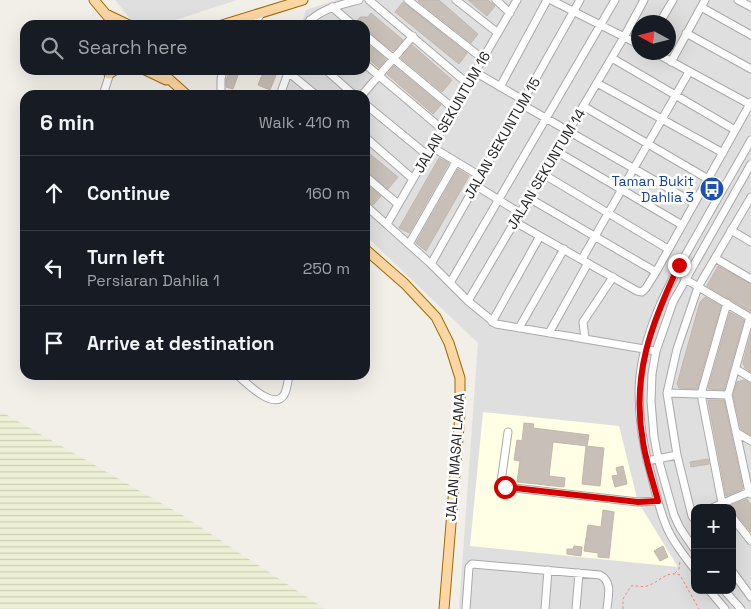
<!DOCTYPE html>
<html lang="en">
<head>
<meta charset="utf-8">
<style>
  :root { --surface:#171b24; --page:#242831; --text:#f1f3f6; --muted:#9ea1a6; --line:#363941 }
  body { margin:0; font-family:"Space Grotesk",sans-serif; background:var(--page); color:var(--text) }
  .controls { position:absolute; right:15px; bottom:15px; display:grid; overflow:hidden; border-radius:10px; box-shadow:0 5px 20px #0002 }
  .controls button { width:45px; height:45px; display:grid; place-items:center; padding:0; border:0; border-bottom:1px solid var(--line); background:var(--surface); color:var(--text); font:25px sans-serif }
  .compass { position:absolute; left:631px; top:15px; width:45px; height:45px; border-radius:50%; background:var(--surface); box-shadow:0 5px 20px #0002; rotate:277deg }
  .stop { position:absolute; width:15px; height:15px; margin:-11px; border:4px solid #d40000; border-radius:50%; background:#fff }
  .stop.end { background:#d40000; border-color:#fff; box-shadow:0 1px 5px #0008 }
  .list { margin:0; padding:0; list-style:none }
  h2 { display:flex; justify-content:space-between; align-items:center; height:65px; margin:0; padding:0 20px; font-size:21px }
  h2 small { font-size:16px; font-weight:400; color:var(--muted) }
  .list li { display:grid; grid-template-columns:32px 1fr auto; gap:15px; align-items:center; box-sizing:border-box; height:75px; padding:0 20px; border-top:1px solid var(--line) }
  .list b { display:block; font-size:19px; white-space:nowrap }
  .list p { margin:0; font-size:16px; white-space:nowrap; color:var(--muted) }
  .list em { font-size:16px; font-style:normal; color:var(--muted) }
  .icon { flex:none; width:28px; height:28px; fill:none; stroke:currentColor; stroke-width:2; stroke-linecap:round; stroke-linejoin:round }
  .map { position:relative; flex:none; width:751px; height:609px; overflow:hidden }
  .search { position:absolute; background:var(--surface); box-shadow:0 5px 20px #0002; left:20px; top:20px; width:350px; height:55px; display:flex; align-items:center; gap:12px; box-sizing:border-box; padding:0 18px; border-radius:15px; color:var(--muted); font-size:19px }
  .panel { position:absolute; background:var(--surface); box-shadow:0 5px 20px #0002; left:20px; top:90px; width:350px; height:290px; border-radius:15px }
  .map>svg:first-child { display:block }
  .residential { fill:#e0dfdf; fill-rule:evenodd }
  .education { fill:#ffffe5 }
  .farmland { fill:url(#farmland-rules) }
  .building { fill:#c7bfb8; stroke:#c4b6ab }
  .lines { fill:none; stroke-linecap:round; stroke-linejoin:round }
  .minor-casing { stroke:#a9a9a9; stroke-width:9 }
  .major-casing { stroke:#a06b00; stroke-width:11 }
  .path { stroke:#fa8072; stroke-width:1; stroke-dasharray:2.5 2.5; stroke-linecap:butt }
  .minor { stroke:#fff; stroke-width:7 }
  .major { stroke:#fcd6a4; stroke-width:9 }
  .route { stroke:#d40000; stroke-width:6 }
  .labels { text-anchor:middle; stroke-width:5; stroke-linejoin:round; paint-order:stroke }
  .street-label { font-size:14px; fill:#222; stroke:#fff }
  .transit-label { font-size:14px; fill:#164399; stroke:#fff; text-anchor:end }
</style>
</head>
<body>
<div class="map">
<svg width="751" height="609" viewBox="0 0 751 609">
  <defs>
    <pattern id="farmland-rules" width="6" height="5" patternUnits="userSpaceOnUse" patternTransform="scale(1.25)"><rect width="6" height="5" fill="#eef0d5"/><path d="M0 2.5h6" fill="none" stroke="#ccceb7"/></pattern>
  </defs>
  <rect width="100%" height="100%" fill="#f2efe9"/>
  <path class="residential" d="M115,0H237L160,25H135Z
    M336,0H751V609H459L478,343L365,235V95H277L285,70H365V25H301L306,10ZM638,22H668V52H638ZM695,508H732V590H695Z"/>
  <path class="education" d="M483,412L619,426L638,502L678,567L470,546Z"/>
  <path class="farmland" d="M0,411L182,515L325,609H0Z"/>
  <path class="building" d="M419,0H439L478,34L471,43L418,1Z
    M468,0H488L495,6L487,16Z
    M403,2L467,53L459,64L395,12Z
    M371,13L403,40L393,51L365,30V25H358L357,21L360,17H368Z
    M365,42L386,59L379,68L365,56Z
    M412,45L452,80L442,92L401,58Z
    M394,66L441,105L433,114L387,74Z
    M230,70H240L233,89L226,87V80Z
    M264,70H278L270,90L258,85Z
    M365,150L398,177L388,189L365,171Z
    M439,158L449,163L409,233L399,228Z
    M458,169L469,176L426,251L416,243Z
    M365,183L381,196L373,205L365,200Z
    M718,266L751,284V312L707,286Z
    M705,297L721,306L697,389L679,388L677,384L700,302Z
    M730,312L744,320L724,390L708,389Z
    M751,333V372L745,368L743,363Z
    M744,380L751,383V435L741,429L733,395L737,382Z
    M708,400H724L743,489L726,496Z
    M524,423L534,424L533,428L589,435L587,446L553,442L549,476L565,478L564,487L517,482L520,461L514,460L517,440L522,441Z
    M586,446L604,448L600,486L582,484Z
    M708,459L709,464L691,467L690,462Z
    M623,466L627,484L615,487L612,476L618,475L616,468Z
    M747,499L751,505V532L736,514L732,512V508L730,506Z
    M603,510L614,512L609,558L598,557V553L584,551L588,525L601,527Z
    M574,546L582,547L581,556L567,554V549H573Z
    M663,546L668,557L660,561L654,551Z"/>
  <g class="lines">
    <defs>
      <path id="minor" d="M369,0L468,84
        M408,0L483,59
        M456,0L498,33
        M496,0L510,13
        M551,0L638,44
        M738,0L751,7
        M332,7L353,25
        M701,7L751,35
        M310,20L316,25
        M660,22L673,0
        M253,25L261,14
        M306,25C319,9 340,5 359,0
        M686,33L751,69
        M365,35L454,109
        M654,52L751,105
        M612,58L735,130
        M671,62L705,0
        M365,64L442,129
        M326,70L354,95
        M288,72L316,95
        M475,72L523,100
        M597,83L723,153
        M500,87L547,0
        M103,95L111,70
        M221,95V79L223,70
        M280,95L289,70
        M362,95L413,36
        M365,104L426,154
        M521,104L694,203
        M583,106L708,179
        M365,137L413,179
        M432,147L480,176
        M556,151L682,225
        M543,174L668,249
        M365,176L398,204
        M475,185L520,213
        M529,198L656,272
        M365,205L431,264L468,301L496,324L656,351
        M515,222L637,291L642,292L646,288L656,272L751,102
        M387,224L517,0
        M731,230L751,242
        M409,244L456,162
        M715,258L751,279
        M582,259L689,72
        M431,264L580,0
        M685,279L751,318
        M450,283L615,0
        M468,301L624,37L644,0
        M750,317L728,395L749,492L751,494
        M492,322L540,236
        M519,328L564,249
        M549,333L588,263
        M585,339L583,322L613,277
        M736,369L751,378
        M237,375C246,382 273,411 284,395C287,390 288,381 289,375
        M667,393L728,395
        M508,432L501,482L505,487L638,502L658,501
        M736,432L751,441
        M647,461L677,455
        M712,508L749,492
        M725,508L722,503L701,394L727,303
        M732,517L751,541
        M695,520L692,516L677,455L667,393L677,349L698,287L751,197
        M695,550L680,528L674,515L658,458L654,437L651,401L652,374L656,351L673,302L751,164
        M695,570C686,558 676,546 669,532C660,514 656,494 651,474C643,447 639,420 639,392C640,332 673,276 702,226C718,197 735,169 751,140
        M732,571L751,597
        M709,590L725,609
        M724,590L741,609
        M466,609L469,567L472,564L600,575C613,582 608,597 607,609
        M545,609L548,570
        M576,609L579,573"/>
      <path id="major" d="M94,0L115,25
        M108,15L129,25
        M222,25L303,0
        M109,70V74L115,70
        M145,70L166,80
        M159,70L187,95
        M365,249L405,284L436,317L449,343L460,378V414L444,609"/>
    </defs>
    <use href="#minor" class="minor-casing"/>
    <use href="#major" class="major-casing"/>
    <path class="path" d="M675,573L679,569L680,561
      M623,609V599L631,586C636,585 642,588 647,586C660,582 666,570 680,575L699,609"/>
    <use href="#minor" class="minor"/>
    <use href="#major" class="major"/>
  </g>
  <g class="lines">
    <path class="route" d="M505,487L638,502L658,501C653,482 646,462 643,442C631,376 651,324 679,265"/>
  </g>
  <defs>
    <symbol id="bus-disc" viewBox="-11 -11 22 22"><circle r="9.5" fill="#1a4fb4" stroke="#fff"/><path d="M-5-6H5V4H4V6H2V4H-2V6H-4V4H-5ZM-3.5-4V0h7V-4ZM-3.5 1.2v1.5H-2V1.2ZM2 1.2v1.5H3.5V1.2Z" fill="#fff"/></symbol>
  </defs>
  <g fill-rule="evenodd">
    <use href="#bus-disc" x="698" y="175" width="28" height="28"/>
  </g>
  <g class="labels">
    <g class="street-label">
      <text transform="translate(452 112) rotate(-60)" y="5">JALAN SEKUNTUM 16</text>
      <text transform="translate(502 138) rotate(-60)" y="5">JALAN SEKUNTUM 15</text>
      <text transform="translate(546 169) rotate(-59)" y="5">JALAN SEKUNTUM 14</text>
      <text transform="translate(455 457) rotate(-86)" y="5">JALAN MASAI LAMA</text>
    </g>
    <g class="transit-label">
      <text x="694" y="186">Taman Bukit<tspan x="694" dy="16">Dahlia 3</tspan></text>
    </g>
  </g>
</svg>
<div class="controls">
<button>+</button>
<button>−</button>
</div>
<svg class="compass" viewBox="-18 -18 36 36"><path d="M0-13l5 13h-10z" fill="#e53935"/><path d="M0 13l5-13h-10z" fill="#9ea1a6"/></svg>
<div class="stop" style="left:505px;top:487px"></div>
<div class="stop end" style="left:679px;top:265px"></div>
<div class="search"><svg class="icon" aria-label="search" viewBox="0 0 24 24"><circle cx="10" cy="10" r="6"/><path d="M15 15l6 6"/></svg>Search here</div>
<section class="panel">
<h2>6 min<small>Walk · 410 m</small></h2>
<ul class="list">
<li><svg class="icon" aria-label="ahead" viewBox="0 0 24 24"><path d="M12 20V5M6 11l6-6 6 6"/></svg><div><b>Continue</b></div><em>160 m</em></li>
<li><svg class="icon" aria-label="left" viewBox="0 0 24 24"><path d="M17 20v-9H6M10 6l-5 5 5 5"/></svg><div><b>Turn left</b><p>Persiaran Dahlia 1</p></div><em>250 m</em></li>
<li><svg class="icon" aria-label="arrive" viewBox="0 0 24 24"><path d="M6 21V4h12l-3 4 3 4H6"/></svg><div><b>Arrive at destination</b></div></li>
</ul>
</section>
</div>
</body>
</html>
